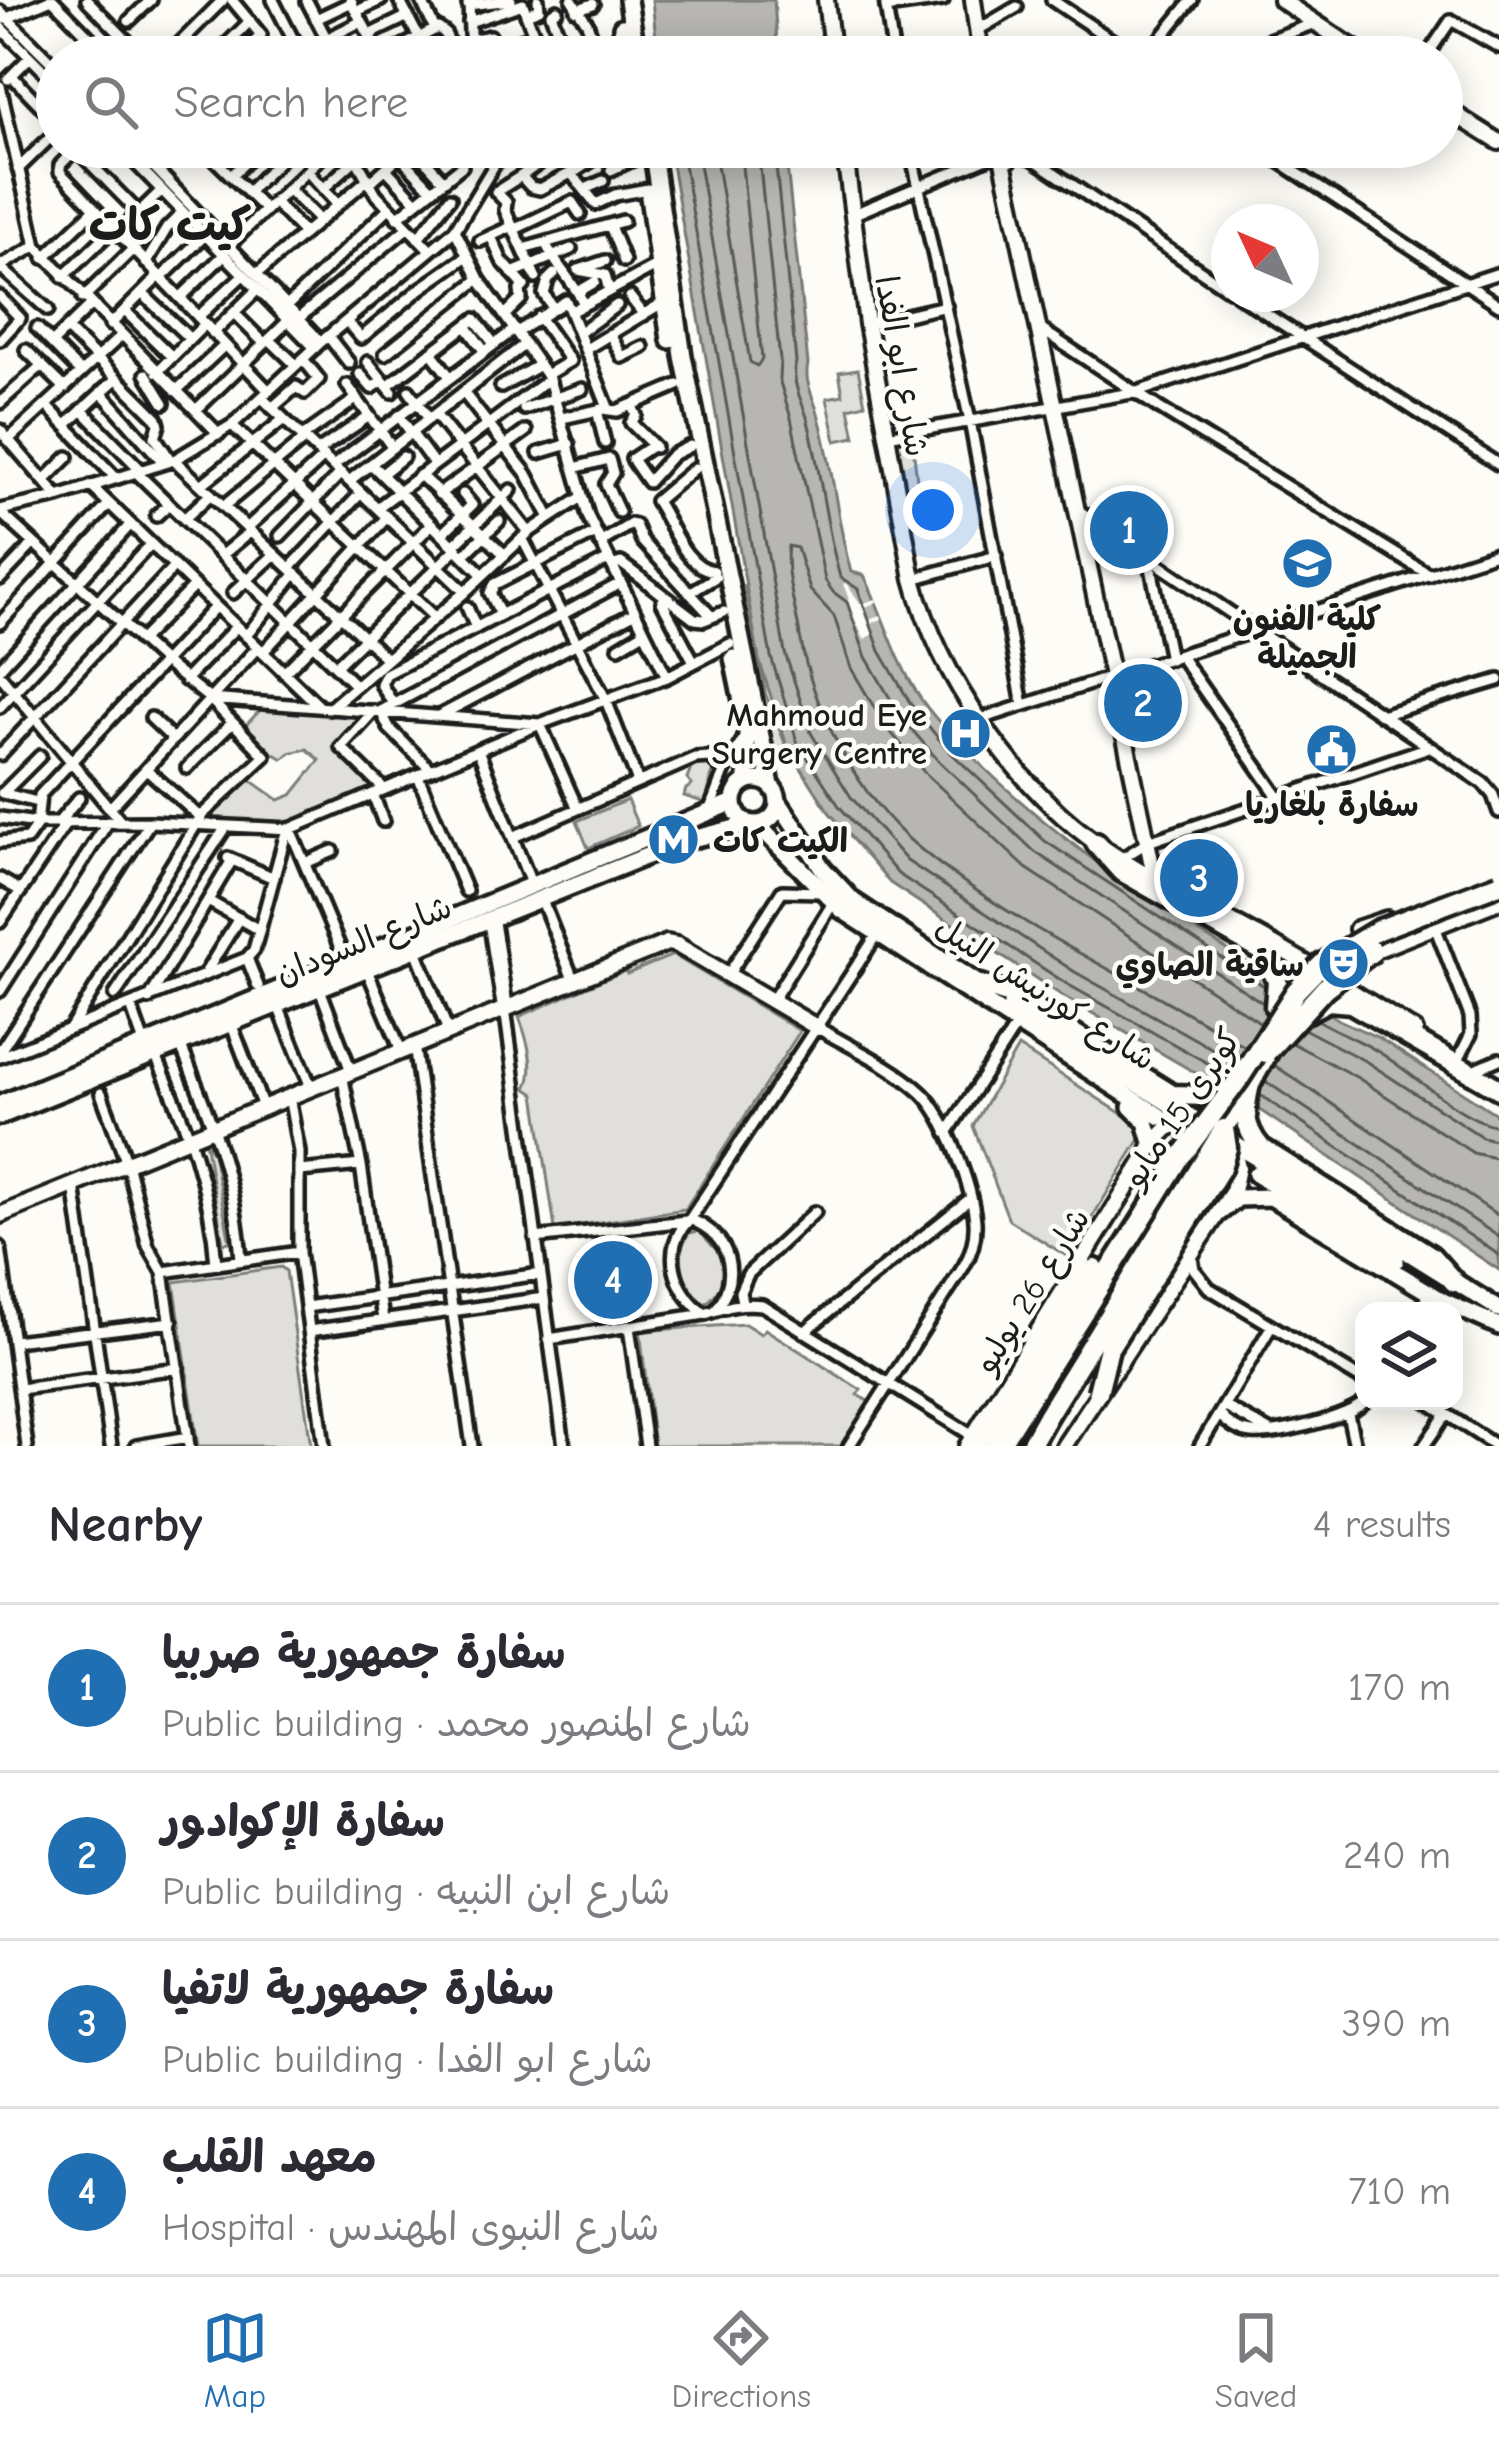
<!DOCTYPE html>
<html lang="en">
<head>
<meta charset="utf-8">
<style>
  :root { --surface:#fff; --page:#f7f7f7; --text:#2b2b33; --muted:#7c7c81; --line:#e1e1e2; --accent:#1f6fb2 }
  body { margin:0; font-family:"Comic Neue","Playpen Sans Arabic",sans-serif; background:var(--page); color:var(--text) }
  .controls { position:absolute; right:36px; bottom:36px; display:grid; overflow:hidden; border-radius:24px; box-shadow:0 6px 30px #0003 }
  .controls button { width:108px; height:108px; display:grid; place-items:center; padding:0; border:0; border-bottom:3px solid var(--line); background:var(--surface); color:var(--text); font:60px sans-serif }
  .compass { position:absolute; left:1211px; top:204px; width:108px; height:108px; border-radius:50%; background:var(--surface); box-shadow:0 6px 30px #0003; rotate:314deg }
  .you { position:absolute; left:933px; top:510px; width:42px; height:42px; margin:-30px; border:9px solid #fff; border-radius:50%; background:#1a73e8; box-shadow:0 0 0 18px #1a73e833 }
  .badge { display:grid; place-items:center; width:78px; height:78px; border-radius:50%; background:var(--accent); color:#fff; font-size:39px; font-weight:700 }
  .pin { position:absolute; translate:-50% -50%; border:6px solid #fff; box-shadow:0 3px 12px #0006 }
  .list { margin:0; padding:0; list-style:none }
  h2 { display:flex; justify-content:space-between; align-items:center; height:156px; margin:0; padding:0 48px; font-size:51px }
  h2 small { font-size:39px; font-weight:400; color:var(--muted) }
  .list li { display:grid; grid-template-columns:78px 1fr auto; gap:36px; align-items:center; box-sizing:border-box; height:168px; padding:0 48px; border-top:3px solid var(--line) }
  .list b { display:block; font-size:45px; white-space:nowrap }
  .list p { margin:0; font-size:39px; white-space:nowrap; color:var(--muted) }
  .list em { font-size:39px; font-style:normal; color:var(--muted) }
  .icon { flex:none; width:66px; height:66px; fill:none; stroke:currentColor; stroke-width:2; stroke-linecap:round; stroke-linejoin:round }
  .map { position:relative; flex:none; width:1499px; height:1446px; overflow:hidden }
  .search { position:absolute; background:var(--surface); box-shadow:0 6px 30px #0003; left:36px; right:36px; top:36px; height:132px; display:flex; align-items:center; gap:30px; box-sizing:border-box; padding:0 42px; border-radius:66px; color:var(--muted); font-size:45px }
  .sheet { height:828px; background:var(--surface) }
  nav { display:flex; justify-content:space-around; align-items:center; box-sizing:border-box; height:168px; border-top:3px solid var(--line); background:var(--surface); font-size:33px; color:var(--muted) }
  nav a { display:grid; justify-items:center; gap:6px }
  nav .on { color:var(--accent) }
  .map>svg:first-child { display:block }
  .green { fill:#e0dfdb; stroke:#7e7e7c; stroke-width:3 }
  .water { fill:#b7b6b2; stroke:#797876; stroke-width:3 }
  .pier { fill:#fdfcf7 }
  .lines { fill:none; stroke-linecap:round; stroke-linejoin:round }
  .shore { stroke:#5a5a58; stroke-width:3 }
  .street-casing { stroke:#1c1c1c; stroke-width:18 }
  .secondary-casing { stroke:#1c1c1c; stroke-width:22 }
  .primary-casing { stroke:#1c1c1c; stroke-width:24 }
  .highway-casing { stroke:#1c1c1c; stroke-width:27 }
  .street { stroke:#fdfcf7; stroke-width:9 }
  .secondary { stroke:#fdfcf7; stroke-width:14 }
  .primary { stroke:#fdfcf7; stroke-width:15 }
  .highway { stroke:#fdfcf7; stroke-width:18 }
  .highway-bridge-casing { stroke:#1c1c1c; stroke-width:27; stroke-linecap:butt }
  .highway-bridge { stroke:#fdfcf7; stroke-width:18 }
  .labels { text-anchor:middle; stroke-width:9; stroke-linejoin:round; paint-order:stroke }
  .street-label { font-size:33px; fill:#1c1c1c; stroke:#fdfcf7 }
  .poi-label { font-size:33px; font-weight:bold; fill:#1c1c1c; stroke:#fdfcf7 }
  .district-label { font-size:45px; font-weight:bold; fill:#1c1c1c; stroke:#fdfcf7 }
</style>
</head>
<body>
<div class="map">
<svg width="1499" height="1446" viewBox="0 0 1499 1446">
  <rect width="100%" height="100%" fill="#fdfcf7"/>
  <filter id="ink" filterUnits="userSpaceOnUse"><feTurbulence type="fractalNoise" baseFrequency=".00833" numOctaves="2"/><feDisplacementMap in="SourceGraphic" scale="24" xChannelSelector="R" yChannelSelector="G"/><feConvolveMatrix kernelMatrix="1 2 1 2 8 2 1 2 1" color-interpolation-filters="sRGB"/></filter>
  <g filter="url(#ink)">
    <path class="green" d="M858,369L865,404L849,408L855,437L836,441L827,398L843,395L839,372Z
      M912,436L918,489L901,492L890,438Z
      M744,586L766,695L790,756L780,765L770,744L733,602Z
      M212,702H226V707L246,725L265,705L369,714L339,747L382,790L290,829L201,824L206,810L248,778L279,800L292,795L320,760L307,749L290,753L283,759L275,754L268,756Z
      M702,763L713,769L706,803L684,796L686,789L692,785L687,779L692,766Z
      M627,800L638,826L588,848L577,821Z
      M673,955L800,1031L685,1209L555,1229L535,1094L526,1088C537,1069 527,1038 519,1017L625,970L627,974Z
      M1018,1047L1136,1123L1142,1136L1068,1257L1009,1220L973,1126Z
      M205,1141L213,1153L230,1242L223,1243Z
      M699,1231L723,1257C724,1278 723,1291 705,1304C683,1291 674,1253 689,1233Z
      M281,1267L286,1271L311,1446H198L174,1282Z
      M745,1324L761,1334L765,1329L861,1390L858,1395L871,1403L843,1446H654L640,1331Z"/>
    <path class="water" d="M652,0H774L778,57H658Z
      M669,147H785L808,364C804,381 812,394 817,410C833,463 836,519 851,572L864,575C884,617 895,660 921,699C942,729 970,754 996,779C1098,875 1221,945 1339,1020L1379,1038L1499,1116V1270L1258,1109L1061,995L890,883L829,812L787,746L759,660Z"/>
    <path class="pier" d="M846,583L861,604L876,599L877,602L863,608L868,620L881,615L882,619L870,624L875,634L864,639L846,601L849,599L843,584Z"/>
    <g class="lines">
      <path class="shore" d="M681,147L771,657L797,741L839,806L898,874L1067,984L1225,1073
        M696,147L785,653L811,733L851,797L907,861L1075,972L1236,1062
        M714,147L750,362L757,366L762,359L740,147
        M758,147L780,360L779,379L791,418L825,580L833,592L847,602L866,657L901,717L937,759L1035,852L1263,1003
        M774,147L796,362C791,382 801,399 807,417C821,470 825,525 840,577L858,589L880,651L912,706L948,750L1045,841L1264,986
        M1317,1020C1337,1032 1358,1039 1377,1051C1411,1071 1461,1121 1499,1126
        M1304,1029L1367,1062L1482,1137L1499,1141
        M1292,1043L1358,1078L1473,1153L1499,1159
        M1245,1047C1138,980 1017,929 918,847C859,798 813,711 800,636C796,608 784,573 788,546L797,548L810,590L834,616L851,668L884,724L924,772L1026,868L1261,1023
        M1274,1065L1499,1216
        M1265,1081L1499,1237
        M1260,1095L1499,1255"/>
      <defs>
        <path id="street" d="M53,0L109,57
          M87,0L143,57
          M232,0L261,35L240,57
          M273,0L302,57
          M350,0L381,57L438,28L445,33L455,57
          M399,0L419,38
          M421,0L435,29
          M469,0L470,34L476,57
          M572,0L587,23L599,57
          M885,0L894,57
          M1052,0L1137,57
          M307,1L336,57
          M468,5L511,0
          M886,8L943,0
          M557,10L551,14L562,43V57
          M576,10L593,4
          M0,11L57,68
          M357,11L381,0
          M526,14L537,42
          M5,19L49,0
          M316,19L352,2
          M129,21L151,0
          M469,22L523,4L526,14L539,9L538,0
          M0,27L57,84
          M976,31L1017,7
          M369,35L408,16
          M326,39L362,21
          M471,40L490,36L496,47L514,42
          M540,52L542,57
          M522,56L514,42L523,39
          M166,57L223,0
          M214,57L250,21
          M272,57L294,39
          M417,57L448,41
          M1146,57L1192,0
          M1223,57L1315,23
          M1426,57L1451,20L1499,47
          M12,76L57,123
          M8,79L30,57
          M0,86L36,246L219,434
          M78,147L60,165V172L269,391
          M120,147L315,348
          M135,147L321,342
          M202,147L266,210
          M349,147L376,194L430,250
          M413,147L443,180
          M910,147L970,421L1023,705
          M1257,147L1499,305
          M76,149L139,213
          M400,156L431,189
          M570,156L579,150L577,147
          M427,163L444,147
          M1004,166L1018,155L1032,158L1229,290
          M155,168L176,147
          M18,169L57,131
          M386,169L416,201
          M611,170L643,155
          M307,171L337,204
          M573,173L600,155
          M231,176L261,147
          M521,176L544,160L547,147
          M369,183L410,147
          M288,189L319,220
          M323,189L356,159
          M585,189L603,181
          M248,192L289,151
          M274,202L304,233
          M852,215L1013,147
          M397,218L462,166
          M610,226L624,261
          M515,229L572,202L580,214
          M455,230L479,279L549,379L588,516L667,677
          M118,233L162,190
          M418,238L450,198
          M480,241L513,226
          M493,241L502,261L524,286L520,290L521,299L505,315
          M546,244C557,268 572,279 584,304
          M229,245L332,147
          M523,249L623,221
          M44,258L95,209
          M146,263L167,228L183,212
          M0,266L36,246
          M0,267L48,310
          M578,270L605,275L609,291
          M579,270L605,261
          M512,273L571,249
          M257,274L367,180
          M63,277L114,228
          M161,278L205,235
          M536,278L505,210L506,202L496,192L521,176L531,187L540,189L571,173L596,204L615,195L648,189
          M578,292L595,282
          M142,293L190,339
          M1236,294L1499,465
          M0,297L20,318L0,340
          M630,297L644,315
          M83,298L133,249
          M180,298L224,255
          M287,306L388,209
          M553,308L544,294L548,280L554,274
          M125,311L172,357
          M572,311L658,265
          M234,313L264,343
          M198,317L243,275
          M539,317L570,361L546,375
          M299,318L407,228
          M346,321L361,338L420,289L467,256
          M867,324L946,306
          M110,325L159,276
          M466,326L485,352
          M37,328L81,373
          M1039,328L1159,408L1430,575
          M67,329L157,418L159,425L155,437L171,461
          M517,332L566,301L609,410
          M580,332L617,305
          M213,333L258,289
          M610,334L622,357L643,347
          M328,336L349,363
          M269,339L296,365
          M52,343L90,306
          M586,349L664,302
          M26,350L65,388
          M431,352L450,377
          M385,354L479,279
          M368,362L392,392
          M157,372L205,324
          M146,374L164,403
          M360,374L372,388L382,381
          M347,385L392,447
          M387,386L475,319L494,344
          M501,387L539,365
          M176,391L225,345
          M409,391L429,419
          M101,392L164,463
          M463,392L527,474L549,516
          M262,398L465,592
          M0,403L42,365
          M46,405L116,478
          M632,406L636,415L631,423L655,447
          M272,408L296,387L305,393L319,379L303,359
          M524,409L582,389
          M82,410L141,470
          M196,410L288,321
          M597,410L605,443
          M435,414L529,532
          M399,416L434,464
          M562,418L603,409L617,411L678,385
          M66,425L117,378
          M232,425L435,618
          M0,430L58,497
          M887,436L1137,392L1499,273
          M302,437L356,399
          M8,440L121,336
          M653,445L632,459L648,482L672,455L690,446
          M318,451L369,416
          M539,453L569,444
          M174,460L387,659
          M371,464L483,575
          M333,466L515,329
          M574,468L609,459L613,473L606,484L619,512
          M695,468L656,501C671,523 685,568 714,571
          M136,472L356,686
          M382,474L403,457
          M420,475L505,555
          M44,481L68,457
          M349,481L525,344
          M201,485L284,419
          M91,486L320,707
          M439,494L526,431
          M224,506L305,439
          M377,508L549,379
          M0,510L58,497L174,460L232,425L321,342L455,230L505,147
          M1078,510L1483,783L1493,795L1499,812
          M0,512L164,662L210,699L540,724L667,677L730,644
          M156,516L169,504
          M185,518L211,494
          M247,528L324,457
          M442,534L472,505L463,494
          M280,536L341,473
          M522,538L606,700L638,782
          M600,543L631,524L635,525L642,541L712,617
          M454,545L511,490
          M222,555L251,531
          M464,555L499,521
          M1149,558L1170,659
          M290,568L361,493
          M0,579L34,543
          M913,579L996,556
          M691,592L716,577
          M233,593L275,554
          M662,602L694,662
          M467,607L476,628
          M501,615L490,593L495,584L596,533
          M0,623L109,504
          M246,636L296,573
          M140,641L194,586
          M619,647L644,632
          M263,652L387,517
          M1180,656L1279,798
          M336,666L457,548
          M0,668L130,525
          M284,673L432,524
          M0,675L121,822
          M185,680L236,627
          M393,704L381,684L386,674L607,560L614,565L621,563L695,619L704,620L724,612
          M0,707L149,546
          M329,709L465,592L529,532L582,497
          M374,711L341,747L384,789
          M1381,715L1499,680
          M439,716L634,613
          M151,718L173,739
          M981,719L1499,552
          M478,750L532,886
          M0,755L173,568
          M187,768L232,723
          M146,769L201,818
          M431,770L389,728L381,711L619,584
          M418,776L466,891
          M2,793L37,802
          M3,793L40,756
          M373,794L383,821
          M110,808L258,647
          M710,809L724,772L744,738
          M0,818L38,823L150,822L290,829L540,724L578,809
          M58,823L79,798
          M290,829L346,962
          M513,837L695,758L710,757L724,772
          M0,842L27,839L37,825L40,795L215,607
          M228,858L274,878
          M1121,859L1148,842L1429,747
          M305,863L333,851
          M0,879L21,891
          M541,898L573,979
          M210,902L259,930
          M0,922L66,823
          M1434,924L1470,1016L1471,1034L1459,1058
          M416,950L448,1031
          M247,958L254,950L287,829
          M247,958L258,986
          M367,970L401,1050
          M204,975L239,918
          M728,975L782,891L820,892
          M320,989L351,1071
          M0,991L108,822
          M115,995L226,827
          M149,999L232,860
          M772,1001L833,903
          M131,1006L145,1046
          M278,1006L311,1087
          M505,1008L564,1446
          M231,1023L263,1107
          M818,1028C852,1048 893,1066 922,1093C947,1117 972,1187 975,1221C976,1238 972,1252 964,1266L849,1446
          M70,1029L202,815L265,756L210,699
          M180,1044C210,1116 236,1181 241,1260
          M414,1045L472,1446
          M0,1051L150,822
          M155,1054C186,1123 211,1187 216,1264
          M0,1057L247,958
          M1476,1069L1499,1059
          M342,1075L361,1165L383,1320
          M101,1093L127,1163L148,1246L163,1272L189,1446
          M289,1096L299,1152V1252L324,1446
          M947,1133L1012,1032
          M300,1171L361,1165
          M74,1185L111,1446
          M690,1219L877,935
          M535,1238L686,1221
          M0,1247L27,1446
          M1191,1252L1194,1269L1209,1288L1364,1381
          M163,1272L299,1252
          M742,1302L740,1292L748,1274L815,1212
          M306,1307L540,1274
          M716,1310C741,1275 731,1236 690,1219C660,1248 674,1292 705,1314C726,1307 740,1302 762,1305L973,1436
          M1419,1311L1429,1293
          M629,1327L646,1446
          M309,1331L544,1298
          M804,1332L971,1198
          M549,1339L705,1314
          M14,1341L172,1322
          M20,1389L178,1368
          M1426,1401L1496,1446
          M1224,1406L1269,1431
          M1219,1414C1228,1424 1238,1432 1252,1433C1279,1435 1346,1418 1366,1401
          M1348,1414L1355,1446
          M136,1446L188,1437
          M1200,1446L1271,1327
          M1424,1446L1446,1414"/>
        <path id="secondary" d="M826,0L833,57
          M973,0L981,57
          M1281,0L1367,57
          M1442,106L1499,142
          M844,147L867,324L913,579C939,677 1015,786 1099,845C1149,880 1205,907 1258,936C1311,965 1364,999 1415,1031
          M1000,147L1152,865L1169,879
          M491,919L505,1008
          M1357,929L1387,919
          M1373,951L1499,901
          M0,1215L667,943L677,945L818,1028
          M967,1446L1157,1139L1169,1127L1194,1121
          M1064,1446L1233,1191L1238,1168L1233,1145"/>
        <path id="primary" d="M628,0L637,57
          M622,27L627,57
          M652,147L683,356L771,785
          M649,197L670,340
          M733,658L747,725V782
          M734 802a22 22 0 1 1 44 0a22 22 0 1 1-44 0Z
          M778,801L823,869L853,901L991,992
          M757,824L842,910L1161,1117
          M1011,1005L1499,1309
          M3,1103L734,802
          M1131,1107L1146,1122L1153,1146
          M0,1116L684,841L751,824
          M1256,1174L1396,1261
          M1220,1212L1238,1198L1271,1197L1443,1301L1499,1326"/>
        <path id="highway" d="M1096,843L1121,871L1262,951L1277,980L1275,1007
          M981,985L1015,997L1172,1095L1208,1096L1236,1081
          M1307,1012L1328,1001L1351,1003L1499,1089
          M1252,1077C1244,1105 1241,1125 1261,1148L1431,1256L1454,1282
          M1224,1129L1275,1040
          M978,1446L1095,1269
          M999,1446L1184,1153
          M1030,1446L1048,1414"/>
      </defs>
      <use href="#street" class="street-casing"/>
      <use href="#secondary" class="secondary-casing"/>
      <use href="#primary" class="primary-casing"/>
      <use href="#highway" class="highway-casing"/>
      <use href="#street" class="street"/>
      <use href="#secondary" class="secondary"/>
      <use href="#primary" class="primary"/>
      <use href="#highway" class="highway"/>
      <defs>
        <path id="highway-bridge" d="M1266,1053L1325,988L1373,951
          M1184,1153L1239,1079L1296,991L1322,964L1378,930L1499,884
          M1098,1392L1109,1348L1221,1168L1227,1148L1224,1129
          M1048,1414L1224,1129"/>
      </defs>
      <use href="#highway-bridge" class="highway-bridge-casing"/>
      <use href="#highway-bridge" class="highway-bridge"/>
    </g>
  </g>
  <defs>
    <symbol id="university-disc" viewBox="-11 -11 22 22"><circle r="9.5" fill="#1f6fb2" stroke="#fdfcf7"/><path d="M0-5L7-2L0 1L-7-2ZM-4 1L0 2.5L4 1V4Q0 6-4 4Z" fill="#fff"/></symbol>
    <symbol id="hospital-disc" viewBox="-11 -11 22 22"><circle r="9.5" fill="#1f6fb2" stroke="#fdfcf7"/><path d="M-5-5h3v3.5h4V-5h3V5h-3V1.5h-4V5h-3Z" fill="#fff"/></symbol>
    <symbol id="civic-disc" viewBox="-11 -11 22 22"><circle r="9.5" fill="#1f6fb2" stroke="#fdfcf7"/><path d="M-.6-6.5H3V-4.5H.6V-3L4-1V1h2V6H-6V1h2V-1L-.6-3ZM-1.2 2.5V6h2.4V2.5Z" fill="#fff"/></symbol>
    <symbol id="metro-disc" viewBox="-11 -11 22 22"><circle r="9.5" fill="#1f6fb2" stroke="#fdfcf7"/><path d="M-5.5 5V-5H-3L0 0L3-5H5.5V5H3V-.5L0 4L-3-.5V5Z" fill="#fff"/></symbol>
    <symbol id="theatre-disc" viewBox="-11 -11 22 22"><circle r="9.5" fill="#1f6fb2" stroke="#fdfcf7"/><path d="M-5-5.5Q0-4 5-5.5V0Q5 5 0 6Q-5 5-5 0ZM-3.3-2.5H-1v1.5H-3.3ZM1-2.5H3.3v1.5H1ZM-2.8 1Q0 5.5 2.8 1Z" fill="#fff"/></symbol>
  </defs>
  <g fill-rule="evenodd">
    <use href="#university-disc" x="1278" y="534" width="59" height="59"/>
    <use href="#hospital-disc" x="936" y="704" width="59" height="59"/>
    <use href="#civic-disc" x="1302" y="720" width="59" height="59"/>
    <use href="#metro-disc" x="644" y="810" width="59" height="59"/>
    <use href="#theatre-disc" x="1314" y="934" width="59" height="59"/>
  </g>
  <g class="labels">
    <g class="street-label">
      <text transform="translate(903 366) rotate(80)" y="12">شارع ابو الفدا</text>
      <text transform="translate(363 939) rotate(-22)" y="12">شارع السودان</text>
      <text transform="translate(1046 992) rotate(33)" y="12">شارع كورنيش النيل</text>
      <text transform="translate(1181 1107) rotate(-56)" y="12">كوبرى 15 مايو</text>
      <text transform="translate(1031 1290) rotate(-58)" y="12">شارع 26 يوليو</text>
    </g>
    <g class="poi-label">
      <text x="1307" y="630">كلية الفنون<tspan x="1307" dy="38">الجميلة</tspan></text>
      <text x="927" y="726" text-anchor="end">Mahmoud Eye<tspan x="927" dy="38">Surgery Centre</tspan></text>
      <text x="1332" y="816">سفارة بلغاريا</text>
      <text x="713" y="852" text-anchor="start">الکيت کات</text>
      <text x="1304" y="976" text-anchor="end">ساقية الصاوي</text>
    </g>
    <g class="district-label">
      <text x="170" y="240">كيت كات</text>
    </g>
  </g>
</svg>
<div class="controls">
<button><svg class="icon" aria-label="layers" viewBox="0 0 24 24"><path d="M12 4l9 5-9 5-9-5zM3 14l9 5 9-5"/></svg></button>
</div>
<svg class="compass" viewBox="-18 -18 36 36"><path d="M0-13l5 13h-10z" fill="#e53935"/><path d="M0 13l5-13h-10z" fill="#7c7c81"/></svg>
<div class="you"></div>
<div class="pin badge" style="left:1129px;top:530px">1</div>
<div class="pin badge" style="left:1143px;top:703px">2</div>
<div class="pin badge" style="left:1199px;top:878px">3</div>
<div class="pin badge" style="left:613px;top:1280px">4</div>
<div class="search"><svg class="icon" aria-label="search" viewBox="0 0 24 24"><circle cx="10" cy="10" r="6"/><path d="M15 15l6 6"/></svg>Search here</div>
</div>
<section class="sheet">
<h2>Nearby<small>4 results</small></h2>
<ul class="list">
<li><span class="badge">1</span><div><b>سفارة جمهورية صربيا</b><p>Public building · شارع المنصور محمد</p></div><em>170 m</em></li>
<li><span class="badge">2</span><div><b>سفارة الإكوادور</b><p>Public building · شارع ابن النبيه</p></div><em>240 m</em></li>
<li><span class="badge">3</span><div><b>سفارة جمهورية لاتفيا</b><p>Public building · شارع ابو الفدا</p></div><em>390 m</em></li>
<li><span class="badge">4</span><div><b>معهد القلب</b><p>Hospital · شارع النبوى المهندس</p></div><em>710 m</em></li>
</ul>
</section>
<nav>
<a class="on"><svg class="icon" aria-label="map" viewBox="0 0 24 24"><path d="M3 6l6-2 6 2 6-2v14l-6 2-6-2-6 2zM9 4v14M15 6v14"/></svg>Map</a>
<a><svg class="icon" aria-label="directions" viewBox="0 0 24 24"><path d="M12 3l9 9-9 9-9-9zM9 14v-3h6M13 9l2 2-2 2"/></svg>Directions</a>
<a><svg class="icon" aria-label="saved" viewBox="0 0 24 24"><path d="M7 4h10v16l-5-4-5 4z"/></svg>Saved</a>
</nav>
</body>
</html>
